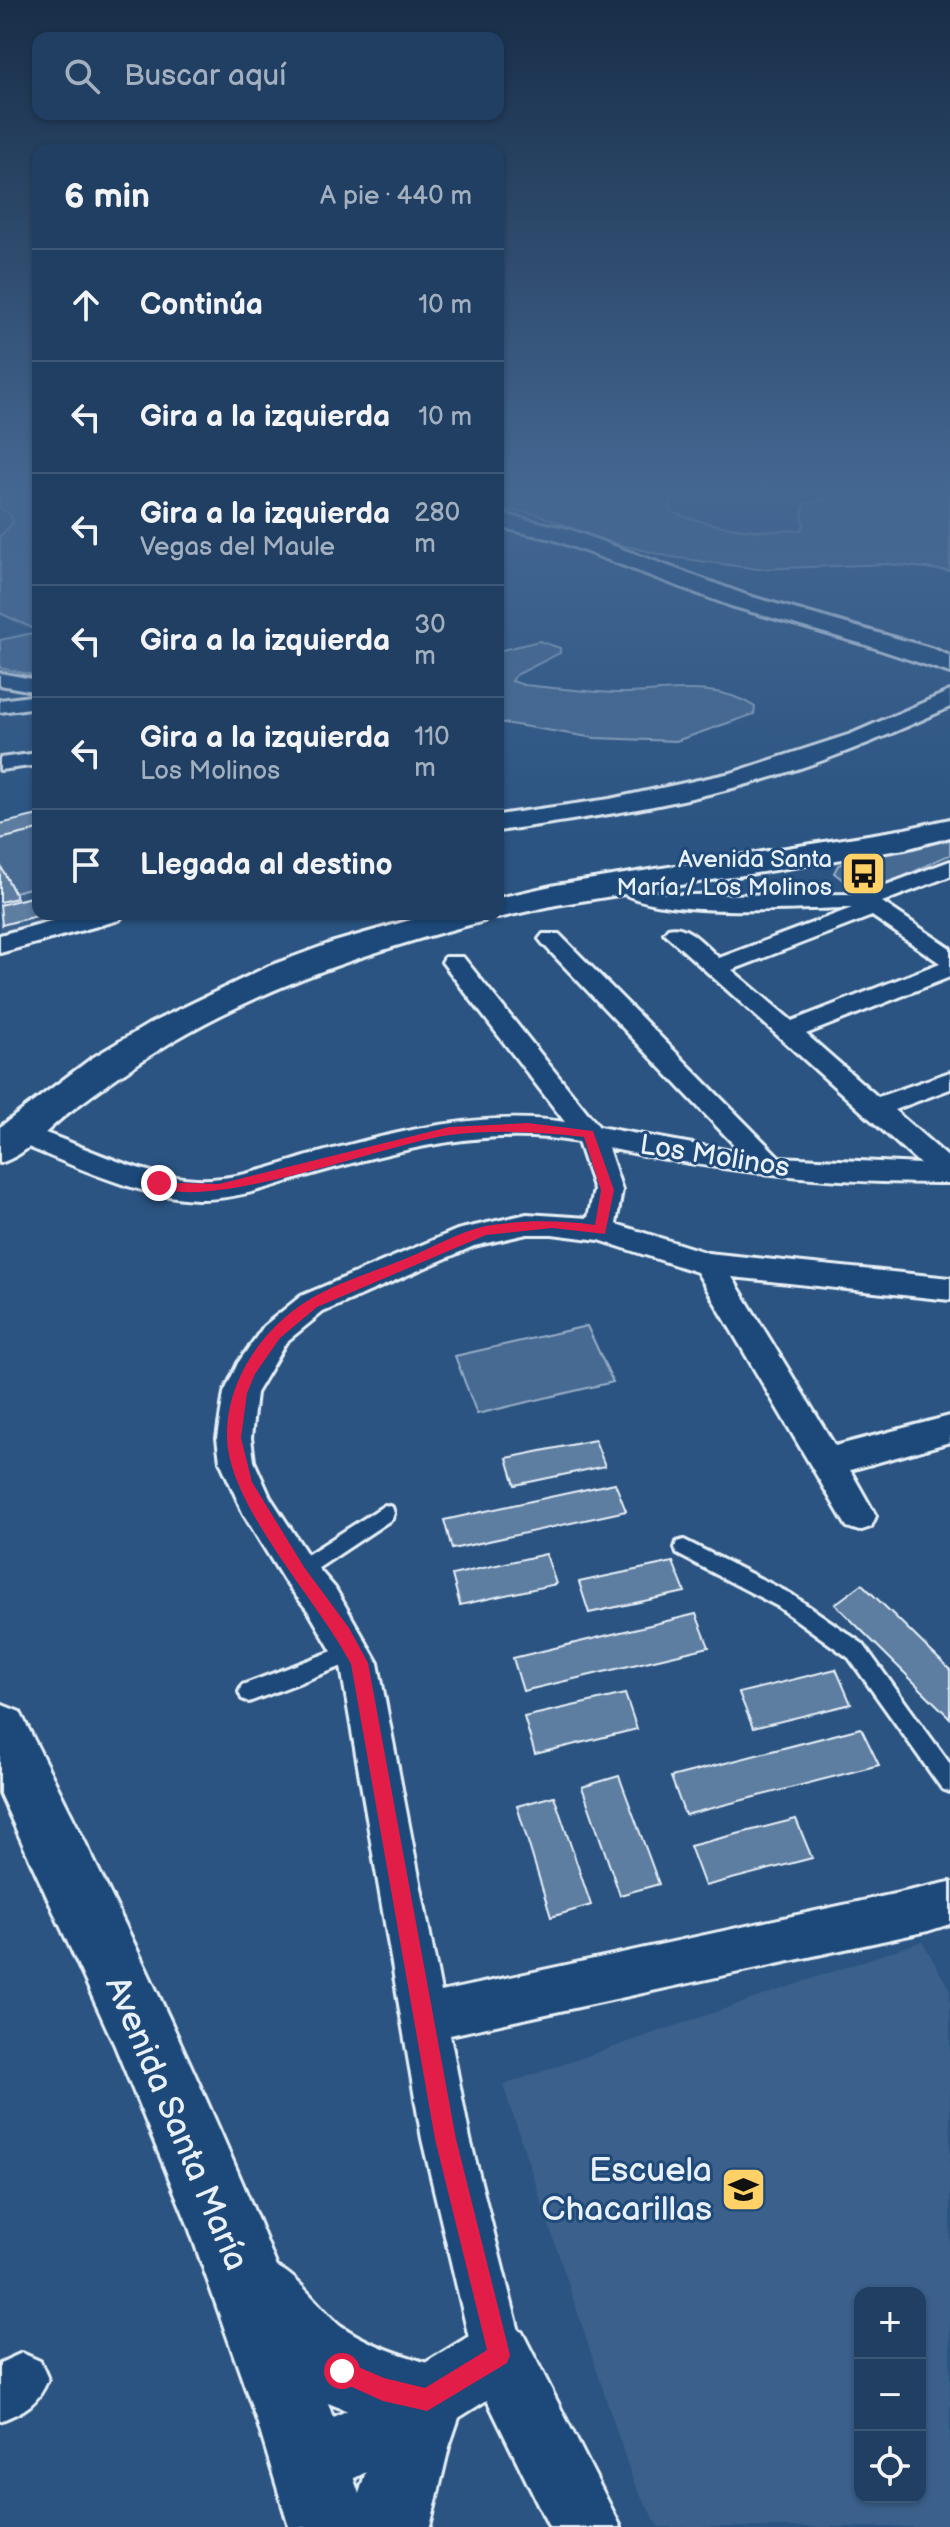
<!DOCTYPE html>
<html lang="es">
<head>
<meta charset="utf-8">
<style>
  :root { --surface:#203f62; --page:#2d4a6b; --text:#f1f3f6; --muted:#a2afbe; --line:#3d5877 }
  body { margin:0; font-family:"Balsamiq Sans",sans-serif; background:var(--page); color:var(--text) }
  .controls { position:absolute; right:24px; bottom:24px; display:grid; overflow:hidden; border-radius:16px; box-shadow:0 2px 6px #0004 }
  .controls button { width:72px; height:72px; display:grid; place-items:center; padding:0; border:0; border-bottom:2px solid var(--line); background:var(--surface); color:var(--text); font:40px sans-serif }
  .stop { position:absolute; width:24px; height:24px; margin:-18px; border:6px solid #e11d48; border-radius:50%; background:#fff }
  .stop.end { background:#e11d48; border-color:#fff; box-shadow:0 2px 8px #0008 }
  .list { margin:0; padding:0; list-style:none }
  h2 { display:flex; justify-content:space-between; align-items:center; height:104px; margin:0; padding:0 32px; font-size:34px }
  h2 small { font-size:26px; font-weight:400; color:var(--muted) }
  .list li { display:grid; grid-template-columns:52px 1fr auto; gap:24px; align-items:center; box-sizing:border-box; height:112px; padding:0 32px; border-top:2px solid var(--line) }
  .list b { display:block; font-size:30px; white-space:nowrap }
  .list p { margin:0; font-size:26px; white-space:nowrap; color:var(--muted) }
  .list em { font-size:26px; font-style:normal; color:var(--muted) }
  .icon { flex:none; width:44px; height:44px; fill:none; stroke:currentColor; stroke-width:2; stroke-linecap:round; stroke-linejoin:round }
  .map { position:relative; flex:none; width:950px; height:2527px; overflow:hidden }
  .search { position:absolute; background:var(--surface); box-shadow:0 2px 6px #0004; left:32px; top:32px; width:472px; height:88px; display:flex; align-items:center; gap:20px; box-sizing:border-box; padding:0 28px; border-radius:16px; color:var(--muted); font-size:30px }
  .panel { position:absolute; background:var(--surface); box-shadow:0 2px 6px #0004; left:32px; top:144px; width:472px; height:776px; border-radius:16px }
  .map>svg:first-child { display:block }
  .built { fill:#3a608b; fill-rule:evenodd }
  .green { fill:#476b93; stroke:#98aec6; stroke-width:2 }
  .building { fill:#5d7da1; stroke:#e8f1f8; stroke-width:2 }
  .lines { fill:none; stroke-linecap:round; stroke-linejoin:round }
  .service-casing { stroke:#e8f1f8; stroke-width:6 }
  .minor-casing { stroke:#e8f1f8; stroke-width:6 }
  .tertiary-casing { stroke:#e8f1f8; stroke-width:6 }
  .primary-casing { stroke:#e8f1f8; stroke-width:6 }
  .service { fill:#1f4a7a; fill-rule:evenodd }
  .minor { fill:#1f4a7a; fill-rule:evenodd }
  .tertiary { fill:#1f4a7a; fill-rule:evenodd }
  .primary { fill:#1f4a7a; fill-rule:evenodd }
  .route { fill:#e11d48 }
  .labels { text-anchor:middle; stroke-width:6; stroke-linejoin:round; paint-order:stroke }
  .far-poi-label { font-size:24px; fill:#e8f1f8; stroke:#1f4a7a; text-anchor:end }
  .street-label { font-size:28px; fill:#e8f1f8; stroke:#1f4a7a }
  .near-street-label { font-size:34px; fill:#e8f1f8; stroke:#1f4a7a }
  .near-poi-label { font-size:34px; fill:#e8f1f8; stroke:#1f4a7a; text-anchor:end }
</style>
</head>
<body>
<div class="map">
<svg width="950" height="2527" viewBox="0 0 950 2527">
  <rect width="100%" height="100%" fill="#2b5482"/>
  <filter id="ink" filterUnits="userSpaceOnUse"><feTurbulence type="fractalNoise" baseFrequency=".0125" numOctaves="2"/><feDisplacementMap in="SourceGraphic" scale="16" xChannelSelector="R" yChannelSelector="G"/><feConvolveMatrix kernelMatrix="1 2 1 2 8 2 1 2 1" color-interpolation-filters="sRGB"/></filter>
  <g filter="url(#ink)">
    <path class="built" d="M38,815V914H82L0,935V824Z
      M922,1941L950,1990V2527H658L633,2481L503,2085ZM860,2293H920V2497H860Z"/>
    <path class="green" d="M0,490H38V676L0,668V640L33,633L32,628L0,613V536L12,524L11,515L0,508Z
      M498,490H678L669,507L672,512C712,527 758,533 801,530L804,525L802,517L804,504L863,490H950V571L889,564L758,569L671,557L605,541L537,514L498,509Z
      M539,641L560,648V653L516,675L512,681L524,685C554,688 586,692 616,693C662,694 714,679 755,707L754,714L676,741L595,738L498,722V651Z
      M38,830V886L14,892L0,865V839Z
      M950,840V855C915,867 870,906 834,873L838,865L851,861Z
      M587,1326L613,1382L477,1414L455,1356Z"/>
    <path class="building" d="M38,815V830L0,839V824Z
      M0,865L17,898L0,902Z
      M38,895V914H44L2,925L0,905Z
      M595,1440L605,1466L515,1485L507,1458Z
      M615,1483L626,1511L452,1549L444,1520Z
      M546,1554L556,1584L460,1605L452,1575Z
      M673,1562L685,1592L589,1613L579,1582Z
      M862,1584L950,1670V1718L835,1604Z
      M696,1614L709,1647L523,1691L513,1658Z
      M836,1669L851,1704L753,1728L739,1693Z
      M625,1694L637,1729L535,1754L524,1717Z
      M861,1728L879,1765L685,1815L671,1777Z
      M619,1776L659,1884L620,1895L582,1787Z
      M554,1796L591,1905L551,1917L517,1806Z
      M796,1819L812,1858L705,1886L690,1846Z"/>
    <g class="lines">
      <defs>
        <path id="service" d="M385,1505L392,1507L394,1513L392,1519L305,1577L298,1579L291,1577L288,1571L291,1565Z
          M684,1540L791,1594L863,1644L950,1764V1792L942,1789L849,1658L777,1606L677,1554L675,1548L677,1542Z
          M354,1643L361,1645L364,1652L361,1659L249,1702L242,1699L239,1692L242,1685Z"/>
        <path id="minor" d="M0,673L38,680V692L0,685Z
          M38,695V707L0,712V700Z
          M38,753V765L0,770V758Z
          M950,861V876L882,902L950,948V977L806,1034L878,1097L950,1072V1089L894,1110L950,1159V1183C832,1184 723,1172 608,1148L622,1190L616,1224L708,1253L950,1278V1300L732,1277L835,1446L950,1416V1442L850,1470L876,1516L871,1527L859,1531L847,1527L697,1272L599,1240L552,1234H527L474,1246L323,1312L286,1342L256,1393L251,1438L254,1461L270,1497L311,1560L335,1588L378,1663L441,1992L950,1882V1924L928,1931L450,2035L470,2139L525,2355L517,2373L499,2381L481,2373L473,2355L422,2139L341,1667L309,1612L285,1582L244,1515L220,1461L217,1438L224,1393L238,1363L264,1326L301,1296L457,1230L527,1214L588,1218L594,1190L578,1142C488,1126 402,1149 316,1173C278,1184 237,1200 198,1199C133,1197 67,1161 7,1139L3,1133L7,1127L17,1124C76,1140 133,1176 196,1179C236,1181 277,1165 315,1154C397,1132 479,1110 565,1122L442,962L445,957H463L599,1127L742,1153L543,944L539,939L543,934H559L779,1157L920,1164L664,933L668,928C688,923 705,946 719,958L852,908C805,908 640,921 613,885L616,880L624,878L659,893L681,895L862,894ZM872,916L940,963L792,1021L732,970Z
          M22,2353L40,2361L48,2379C38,2404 25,2411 0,2421V2363Z"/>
        <path id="tertiary" d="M950,691V707C883,738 816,766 744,785C664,807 581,819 498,831V815L610,799L731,773L851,734Z
          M76,914H124L119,920L0,953V935Z
          M499,2322L522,2332L621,2527H549L487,2400C430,2436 374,2472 311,2498L287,2488L277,2464L287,2440L346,2411L476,2332Z"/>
        <path id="primary" d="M498,513L568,529L749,596L934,649L950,656V673L863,644L731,606L552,539L498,527Z
          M950,819V837L905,849L556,905L498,918L488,916L484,921C376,949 270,984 173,1041C137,1063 102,1087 68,1113C46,1130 27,1155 0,1163V1127L92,1058L149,1024L269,966L331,943L431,914H498V898L556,885L905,829Z
          M0,1704L20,1712C112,1894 201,2077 277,2267C297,2275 320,2309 340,2325C375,2350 415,2357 454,2373L465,2400L449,2447L430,2527H289L258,2424L187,2222L115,2046L0,1794ZM328,2403L380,2424L359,2494Z"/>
      </defs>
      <use href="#service" class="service-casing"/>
      <use href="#minor" class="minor-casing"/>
      <use href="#tertiary" class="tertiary-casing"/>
      <use href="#primary" class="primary-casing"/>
      <use href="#service" class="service"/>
      <use href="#minor" class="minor"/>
      <use href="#tertiary" class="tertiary"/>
      <use href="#primary" class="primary"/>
    </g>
  </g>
  <linearGradient id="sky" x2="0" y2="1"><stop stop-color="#182e48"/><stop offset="0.58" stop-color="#446792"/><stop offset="1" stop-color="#446792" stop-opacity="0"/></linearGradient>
  <rect width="950" height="844" fill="url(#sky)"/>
  <path class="route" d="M528,1123L593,1131L614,1190L605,1234L552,1228L486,1235L317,1307L280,1338L255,1374L247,1393L241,1438L252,1482L304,1567L349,1628L368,1663L456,2139L510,2355L507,2363L427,2411L383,2401L334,2379L330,2371L334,2363L342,2360L384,2378L425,2388L487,2350L435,2139L351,1664C319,1602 228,1506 227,1437C226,1382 261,1330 307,1301C335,1283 376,1271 407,1258C432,1248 460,1231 486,1226C523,1220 558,1220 595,1225L601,1190L584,1137C540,1132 495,1129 450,1135C392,1142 194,1218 153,1183L159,1179L178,1183L219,1184L449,1127Z"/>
  <defs>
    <symbol id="bus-square" viewBox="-11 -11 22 22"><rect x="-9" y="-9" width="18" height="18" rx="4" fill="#ffd166" stroke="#1f4a7a"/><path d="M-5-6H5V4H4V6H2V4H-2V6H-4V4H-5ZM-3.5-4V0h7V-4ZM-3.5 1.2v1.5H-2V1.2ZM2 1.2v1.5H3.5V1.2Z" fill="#111"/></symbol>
    <symbol id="school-square" viewBox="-11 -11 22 22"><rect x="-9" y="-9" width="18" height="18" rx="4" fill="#ffd166" stroke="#1f4a7a"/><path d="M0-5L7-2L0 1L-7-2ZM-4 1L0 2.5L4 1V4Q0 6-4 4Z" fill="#111"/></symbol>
  </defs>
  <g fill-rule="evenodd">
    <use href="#bus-square" x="838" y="848" width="51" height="51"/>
    <use href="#school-square" x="718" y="2164" width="51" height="51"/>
  </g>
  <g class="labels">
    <g class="far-poi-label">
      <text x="832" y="867">Avenida Santa<tspan x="832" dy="28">María / Los Molinos</tspan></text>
    </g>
    <g class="street-label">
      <text transform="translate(715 1155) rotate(9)" y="10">Los Molinos</text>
    </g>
    <g class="near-street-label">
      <text transform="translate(178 2123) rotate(67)" y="12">Avenida Santa María</text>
    </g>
    <g class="near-poi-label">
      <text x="712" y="2181">Escuela<tspan x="712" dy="39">Chacarillas</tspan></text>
    </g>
  </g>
</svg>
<div class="controls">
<button>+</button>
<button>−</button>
<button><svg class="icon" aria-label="locate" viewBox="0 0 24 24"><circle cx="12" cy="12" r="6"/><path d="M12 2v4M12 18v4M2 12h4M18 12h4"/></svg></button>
</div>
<div class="stop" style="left:342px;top:2371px"></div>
<div class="stop end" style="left:159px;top:1183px"></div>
<div class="search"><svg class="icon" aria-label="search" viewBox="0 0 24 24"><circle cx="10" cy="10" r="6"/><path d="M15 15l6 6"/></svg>Buscar aquí</div>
<section class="panel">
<h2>6 min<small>A pie · 440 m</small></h2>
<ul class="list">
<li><svg class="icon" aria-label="ahead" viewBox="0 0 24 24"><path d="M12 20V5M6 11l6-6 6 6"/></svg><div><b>Continúa</b></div><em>10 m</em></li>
<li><svg class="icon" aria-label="left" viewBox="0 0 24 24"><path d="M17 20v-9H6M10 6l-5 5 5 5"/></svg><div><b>Gira a la izquierda</b></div><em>10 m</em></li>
<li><svg class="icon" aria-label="left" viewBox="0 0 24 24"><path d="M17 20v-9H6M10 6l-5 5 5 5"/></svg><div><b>Gira a la izquierda</b><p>Vegas del Maule</p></div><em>280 m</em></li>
<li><svg class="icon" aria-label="left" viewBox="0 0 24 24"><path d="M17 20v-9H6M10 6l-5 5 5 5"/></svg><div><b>Gira a la izquierda</b></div><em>30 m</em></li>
<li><svg class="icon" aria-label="left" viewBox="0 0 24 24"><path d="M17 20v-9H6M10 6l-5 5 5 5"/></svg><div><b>Gira a la izquierda</b><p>Los Molinos</p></div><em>110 m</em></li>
<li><svg class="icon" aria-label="arrive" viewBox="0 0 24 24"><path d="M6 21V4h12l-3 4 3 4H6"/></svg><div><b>Llegada al destino</b></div></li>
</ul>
</section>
</div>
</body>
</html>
